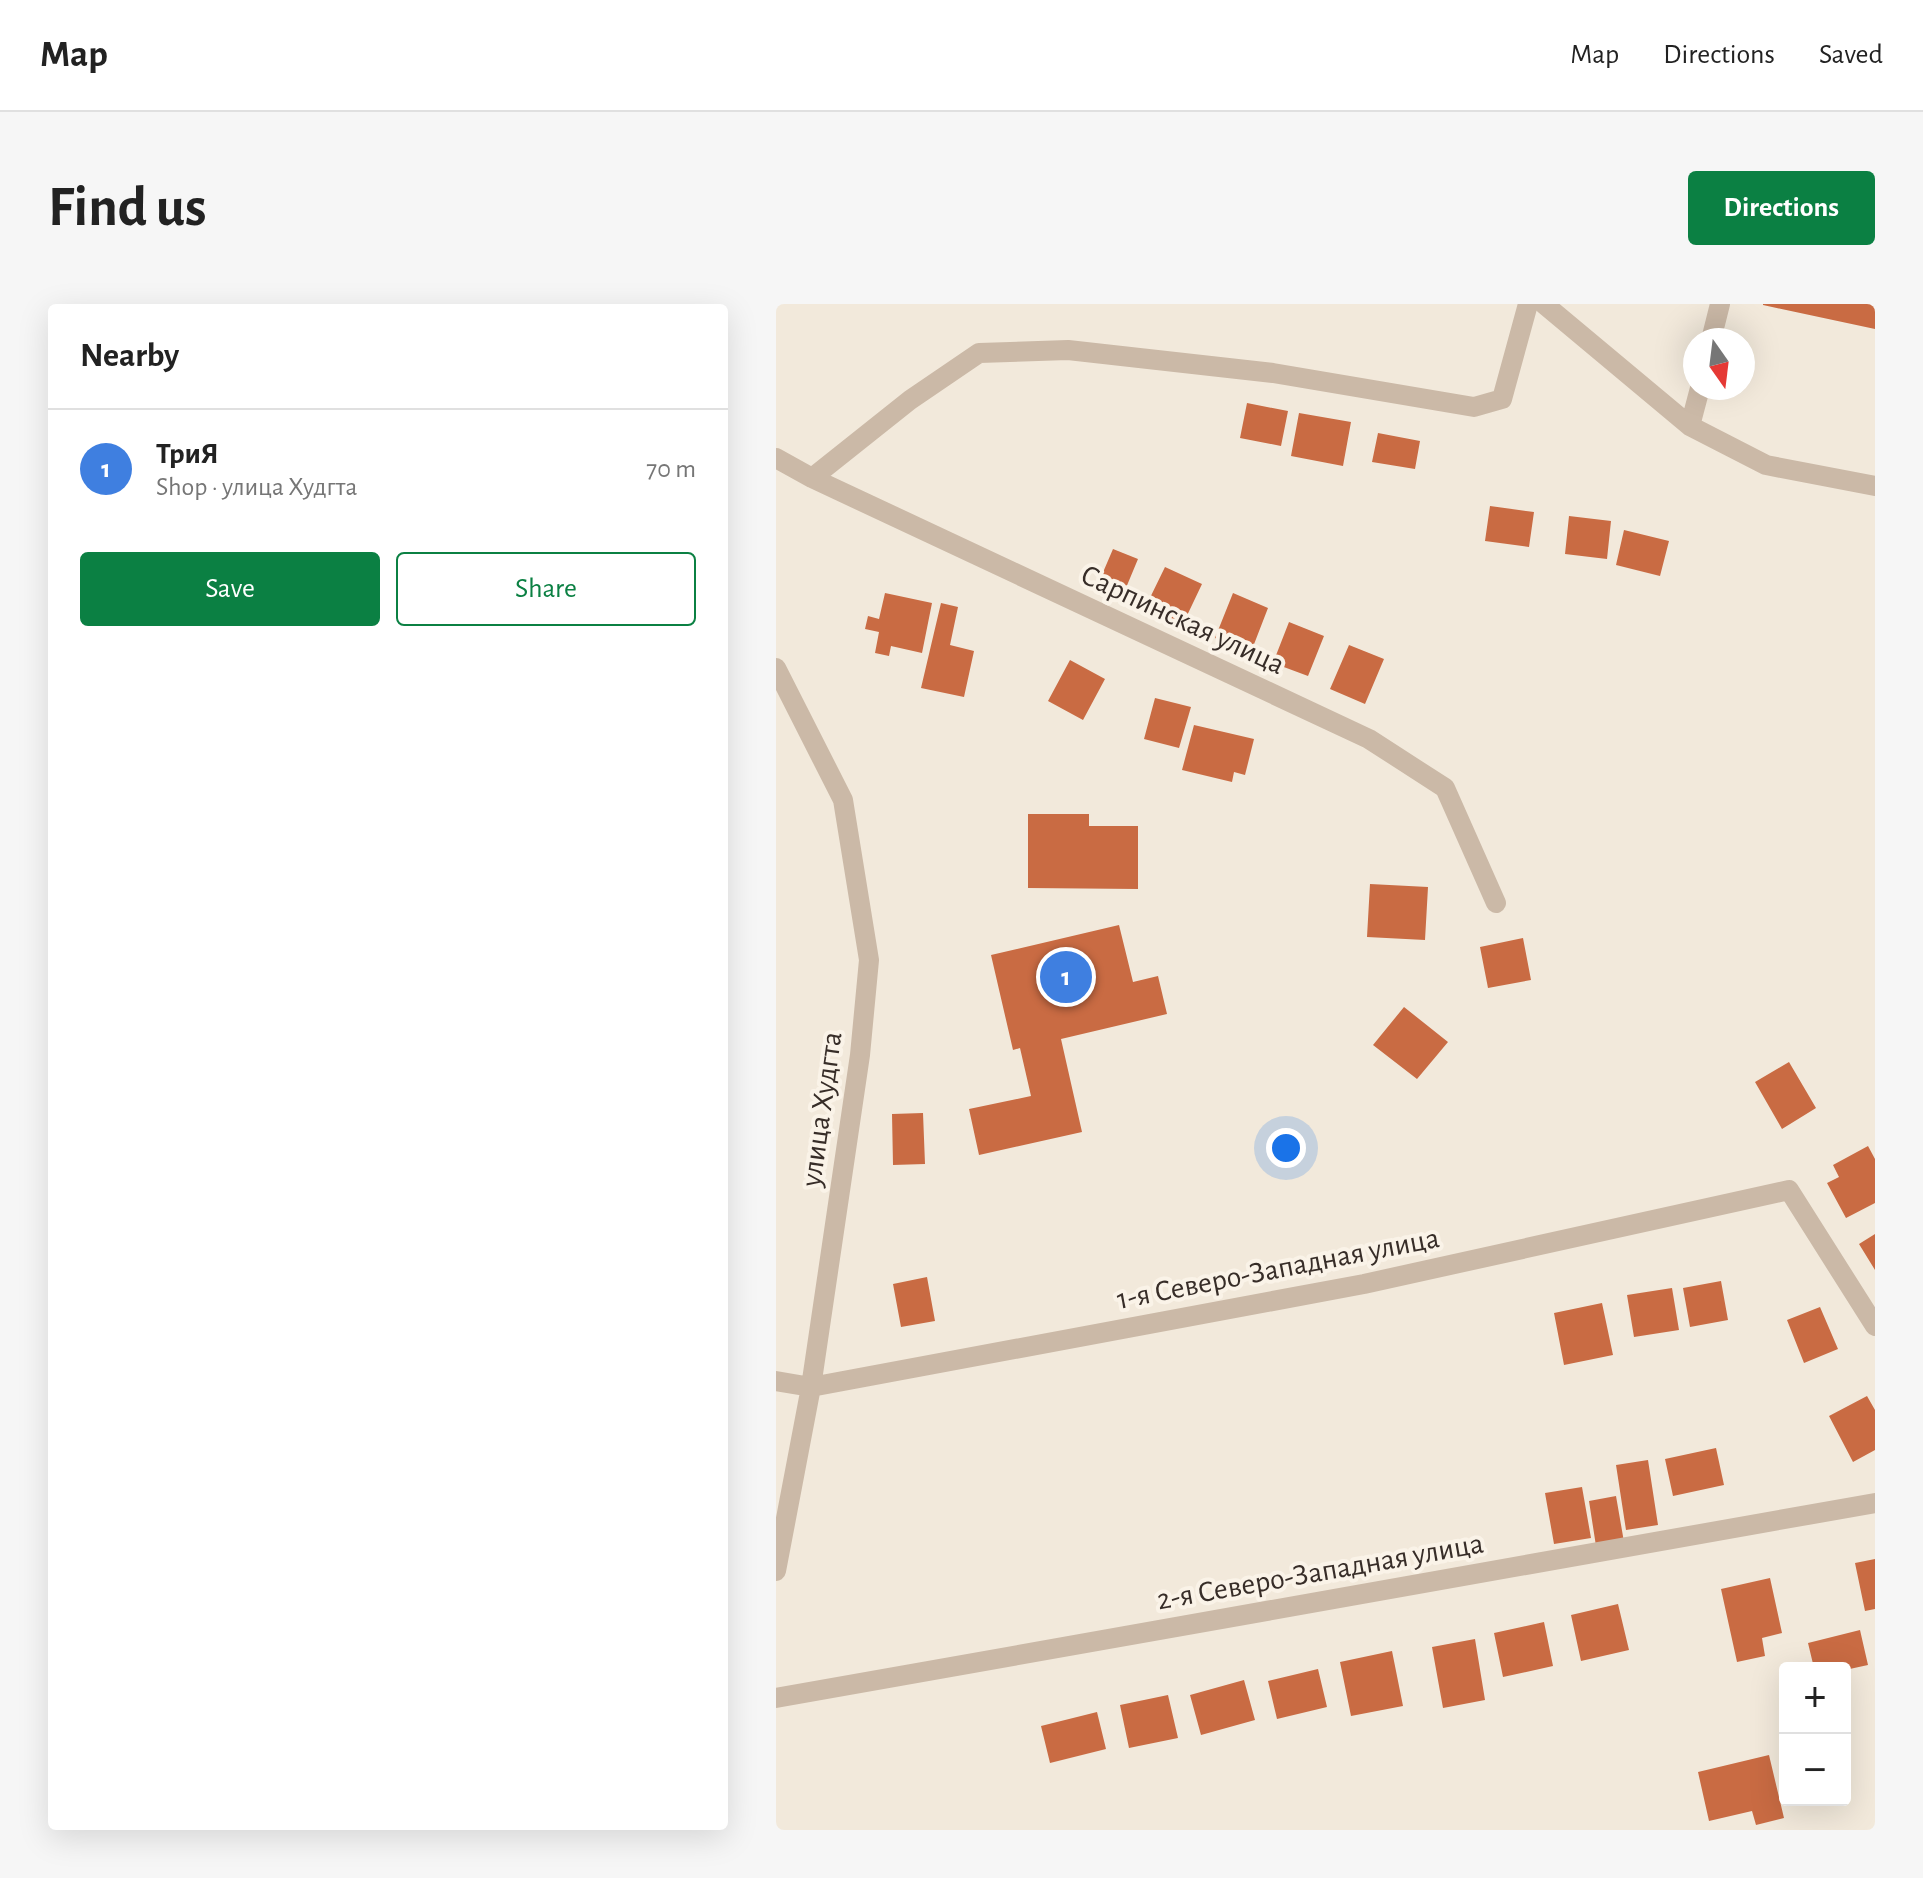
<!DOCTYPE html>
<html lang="en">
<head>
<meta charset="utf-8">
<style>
  :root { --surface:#fff; --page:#f6f6f6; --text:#222; --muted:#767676; --line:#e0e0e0; --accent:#0b8043 }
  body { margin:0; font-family:"Alegreya Sans",sans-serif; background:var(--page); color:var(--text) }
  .controls { position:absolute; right:24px; bottom:24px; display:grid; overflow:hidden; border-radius:8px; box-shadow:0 8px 32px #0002 }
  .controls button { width:72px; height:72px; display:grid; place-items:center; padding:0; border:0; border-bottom:2px solid var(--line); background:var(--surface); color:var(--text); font:40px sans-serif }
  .compass { position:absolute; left:907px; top:24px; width:72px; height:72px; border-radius:50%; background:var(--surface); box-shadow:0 8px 32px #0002; rotate:166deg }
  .you { position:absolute; left:510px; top:844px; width:28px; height:28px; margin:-20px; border:6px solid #fff; border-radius:50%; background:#1a73e8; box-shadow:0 0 0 12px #1a73e833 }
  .badge { display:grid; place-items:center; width:52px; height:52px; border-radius:50%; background:var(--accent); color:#fff; font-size:26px; font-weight:700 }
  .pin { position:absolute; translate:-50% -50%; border:4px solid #fff; box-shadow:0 2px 8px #0006 }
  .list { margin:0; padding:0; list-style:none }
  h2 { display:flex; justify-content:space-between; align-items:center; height:104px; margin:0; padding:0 32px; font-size:34px }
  h2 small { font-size:26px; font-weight:400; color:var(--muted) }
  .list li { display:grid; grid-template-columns:52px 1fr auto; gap:24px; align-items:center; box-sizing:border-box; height:120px; padding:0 32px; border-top:2px solid var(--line) }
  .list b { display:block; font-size:30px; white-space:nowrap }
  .list p { margin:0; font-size:26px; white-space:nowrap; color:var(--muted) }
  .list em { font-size:26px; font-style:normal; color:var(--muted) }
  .actions { display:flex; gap:16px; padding:24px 32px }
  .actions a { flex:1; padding:18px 0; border:2px solid var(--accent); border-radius:8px; text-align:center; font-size:28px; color:var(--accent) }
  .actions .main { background:var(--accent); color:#fff }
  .map { position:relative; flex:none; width:1099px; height:1526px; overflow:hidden; border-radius:8px }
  header { display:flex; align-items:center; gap:48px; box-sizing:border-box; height:112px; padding:0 40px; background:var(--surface); border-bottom:2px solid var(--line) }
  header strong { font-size:38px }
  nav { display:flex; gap:44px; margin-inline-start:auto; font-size:28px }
  .intro { display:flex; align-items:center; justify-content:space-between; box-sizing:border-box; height:192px; padding:0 48px }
  h1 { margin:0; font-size:56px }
  .button { padding:20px 36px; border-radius:8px; background:var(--accent); color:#fff; font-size:28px; font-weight:700 }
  main { display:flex; gap:48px; padding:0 48px }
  aside { flex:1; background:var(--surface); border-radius:8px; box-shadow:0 8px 32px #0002 }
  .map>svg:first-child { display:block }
  .building { fill:#c96b43 }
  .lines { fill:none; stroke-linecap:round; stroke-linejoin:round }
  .minor { stroke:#cbb9a7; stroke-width:20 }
  .labels { text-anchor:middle; stroke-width:8; stroke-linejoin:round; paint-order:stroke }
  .street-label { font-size:30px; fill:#372d28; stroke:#faf3e8 }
</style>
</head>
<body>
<header>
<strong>Map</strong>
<nav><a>Map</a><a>Directions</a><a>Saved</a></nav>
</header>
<div class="intro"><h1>Find us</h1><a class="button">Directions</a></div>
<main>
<aside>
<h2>Nearby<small></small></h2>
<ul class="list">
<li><span class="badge" style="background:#3f7fe0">1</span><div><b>ТриЯ</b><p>Shop · улица Худгта</p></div><em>70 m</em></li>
</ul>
<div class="actions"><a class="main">Save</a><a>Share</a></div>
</aside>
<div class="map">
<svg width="1099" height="1526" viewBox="0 0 1099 1526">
  <rect width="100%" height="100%" fill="#f2e9db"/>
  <path class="building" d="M987,0H1099V25L987,1Z
    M471,99L512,107L505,142L464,134Z
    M523,109L575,118L567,162L515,152Z
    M602,129L644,137L639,165L596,158Z
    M714,202L758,208L753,243L709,237Z
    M793,212L835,217L831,255L789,250Z
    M848,226L893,237L884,272L840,261Z
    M337,245L362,255L347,291L322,280Z
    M389,263L426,280L407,320L370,302Z
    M109,289L156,299L146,349L115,342L113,352L99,349L103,328L89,325L92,312L103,315Z
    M457,289L492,304L475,348L439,334Z
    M165,299L182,303L174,341L198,347L188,393L145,384Z
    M513,318L548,332L532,372L497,359Z
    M573,341L608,355L589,400L554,385Z
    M294,356L329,375L307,416L272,397Z
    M379,394L415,403L403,444L368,435Z
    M418,421L478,435L469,471L458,468L456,478L406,466Z
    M252,510H313V522H362V585L252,584Z
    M594,580L652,583L649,636L591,633Z
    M343,621L357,678L382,672L391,710L285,735L306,828L203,851L193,805L255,792L244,744L237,746L215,651Z
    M747,634L755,676L712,684L704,643Z
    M628,703L672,738L641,775L597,741Z
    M1013,758L1040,804L1006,825L979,778Z
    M147,809L149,860L117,861L116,810Z
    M1092,842L1099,855V899L1070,914L1051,879L1063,873L1057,861Z
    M1099,930V966L1083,940Z
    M151,973L159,1017L125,1023L117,980Z
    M945,977L952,1016L914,1023L907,984Z
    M896,984L903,1026L858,1033L851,991Z
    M826,999L837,1051L788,1061L778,1009Z
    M1044,1003L1062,1045L1028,1059L1011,1016Z
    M1091,1092L1099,1106V1146L1077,1158L1053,1112Z
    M940,1144L948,1181L897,1192L889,1155Z
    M872,1156L882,1221L850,1226L840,1161Z
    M806,1183L815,1234L778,1240L769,1189Z
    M840,1192L848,1238L820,1242L813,1197Z
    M1099,1255V1305L1089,1307L1079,1259Z
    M994,1274L1006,1329L986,1334L989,1352L961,1358L945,1285Z
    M842,1300L853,1346L805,1357L795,1311Z
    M768,1318L777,1362L727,1373L718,1329Z
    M1084,1326L1092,1361L1069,1366V1364H1038L1032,1339Z
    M699,1335L709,1396L667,1404L656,1343Z
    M616,1347L627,1402L575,1412L564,1358Z
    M542,1365L551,1403L501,1415L492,1377Z
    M468,1376L479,1416L425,1431L414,1391Z
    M392,1391L402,1434L353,1444L344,1401Z
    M321,1408L330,1445L274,1459L265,1422Z
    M993,1451L1008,1514L980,1521L976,1507L933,1517L922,1468Z"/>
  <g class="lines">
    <path class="minor" d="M768,0L914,122L990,161L1099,182
      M935,36L944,0
      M914,122L924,84
      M0,154L36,174L593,435L669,484L720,599
      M36,174L134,96L203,49L292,46L497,69L698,103L726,95L752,0
      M0,364L67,496L93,656L84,751L35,1083L0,1267
      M0,1077L35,1083L588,980L1013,886L1099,1022
      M0,1394L1099,1199"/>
  </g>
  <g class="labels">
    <g class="street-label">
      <text transform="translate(407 315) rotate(25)" y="10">Сарпинская улица</text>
      <text transform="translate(45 805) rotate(-82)" y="10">улица Худгта</text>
      <text transform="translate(502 964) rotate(-11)" y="10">1-я Северо-Западная улица</text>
      <text transform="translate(544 1267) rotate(-10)" y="10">2-я Северо-Западная улица</text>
    </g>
  </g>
</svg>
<div class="controls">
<button>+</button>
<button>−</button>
</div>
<svg class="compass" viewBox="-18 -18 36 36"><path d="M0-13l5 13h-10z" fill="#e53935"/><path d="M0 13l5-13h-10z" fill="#767676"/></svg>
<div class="you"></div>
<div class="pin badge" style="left:290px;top:673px;background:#3f7fe0">1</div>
</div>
</main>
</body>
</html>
